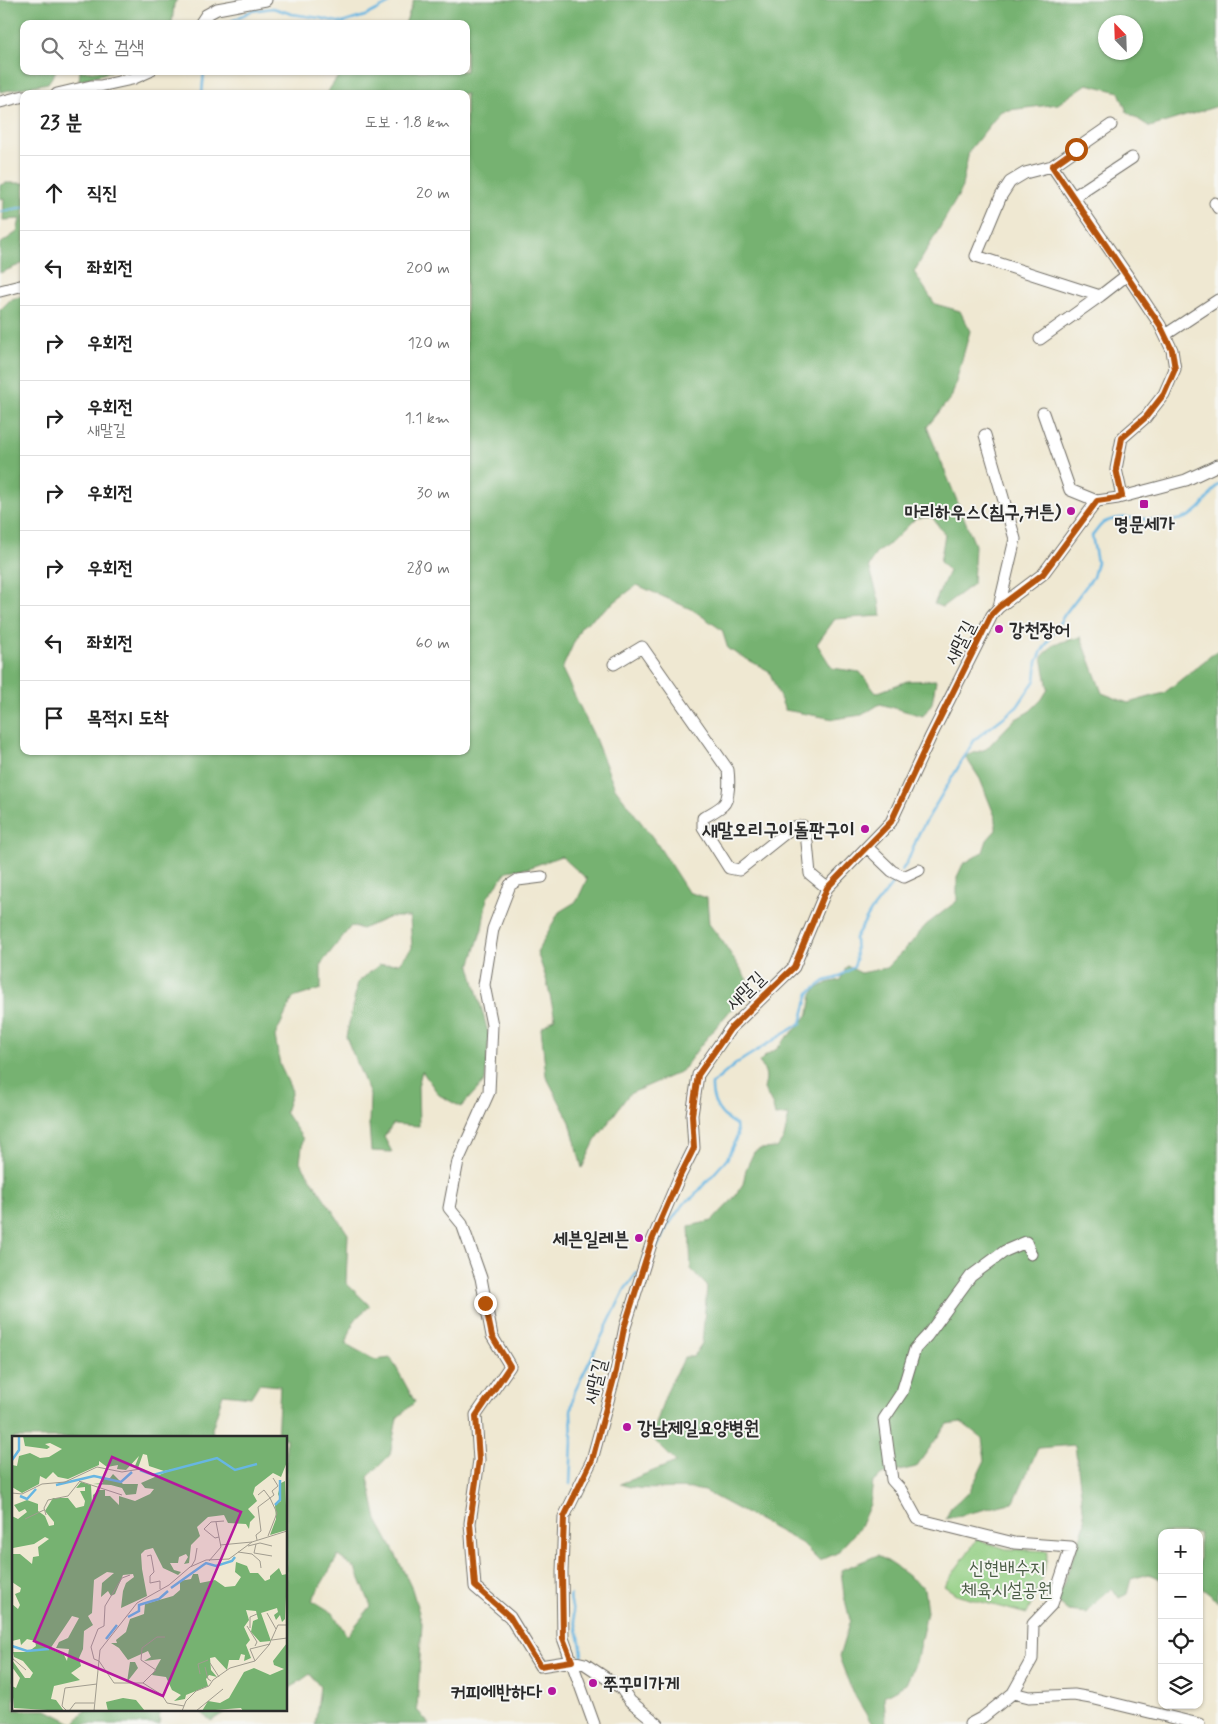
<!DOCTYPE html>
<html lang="ko">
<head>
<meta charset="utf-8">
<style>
  :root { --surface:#fff; --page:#f2f2f2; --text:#222; --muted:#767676; --line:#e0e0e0 }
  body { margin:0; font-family:Mynerve,"Poor Story",sans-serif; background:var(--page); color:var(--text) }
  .controls { position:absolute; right:15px; bottom:15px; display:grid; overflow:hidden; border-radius:10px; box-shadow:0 1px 4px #0004 }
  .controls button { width:45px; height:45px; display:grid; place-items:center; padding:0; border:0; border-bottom:1px solid var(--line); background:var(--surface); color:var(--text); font:25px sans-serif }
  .compass { position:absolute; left:1098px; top:15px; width:45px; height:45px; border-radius:50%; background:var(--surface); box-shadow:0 1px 4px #0004; rotate:337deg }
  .stop { position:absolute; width:15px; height:15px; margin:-11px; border:4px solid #b45309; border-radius:50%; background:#fff }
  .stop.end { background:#b45309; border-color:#fff; box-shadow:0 1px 5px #0008 }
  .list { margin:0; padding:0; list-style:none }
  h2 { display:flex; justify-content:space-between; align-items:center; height:65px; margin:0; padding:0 20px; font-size:21px }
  h2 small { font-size:16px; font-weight:400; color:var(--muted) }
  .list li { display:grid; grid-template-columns:32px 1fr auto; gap:15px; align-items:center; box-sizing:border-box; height:75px; padding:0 20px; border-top:1px solid var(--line) }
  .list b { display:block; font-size:19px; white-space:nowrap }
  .list p { margin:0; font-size:16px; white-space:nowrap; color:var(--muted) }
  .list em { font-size:16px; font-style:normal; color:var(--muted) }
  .icon { flex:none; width:28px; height:28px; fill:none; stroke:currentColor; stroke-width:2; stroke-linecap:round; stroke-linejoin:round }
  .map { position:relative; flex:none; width:1218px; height:1724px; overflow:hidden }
  .search { position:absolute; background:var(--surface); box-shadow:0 1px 4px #0004; left:20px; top:20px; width:450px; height:55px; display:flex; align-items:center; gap:12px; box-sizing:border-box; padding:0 18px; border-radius:10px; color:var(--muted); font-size:19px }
  .panel { position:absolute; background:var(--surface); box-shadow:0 1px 4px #0004; left:20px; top:90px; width:450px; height:665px; border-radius:10px }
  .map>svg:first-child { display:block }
  .green { fill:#93cf83; stroke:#5f7d57 }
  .forest { fill:#76b271; stroke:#506e4e; fill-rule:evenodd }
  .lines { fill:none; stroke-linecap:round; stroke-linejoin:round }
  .stream { stroke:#67b6e2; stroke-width:2.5 }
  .minor-casing { stroke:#706d65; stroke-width:13 }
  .minor { stroke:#fff; stroke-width:11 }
  .route { stroke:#b45309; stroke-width:6 }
  .poi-dot { fill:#b5179e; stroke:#f6f6f2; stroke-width:2 }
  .labels { text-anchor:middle; stroke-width:4; stroke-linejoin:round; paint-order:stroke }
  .poi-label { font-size:19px; font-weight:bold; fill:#2b2b2b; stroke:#f6f6f2; text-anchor:end }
  .street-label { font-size:19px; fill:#2b2b2b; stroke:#f6f6f2 }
  .park-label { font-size:19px; fill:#4a5c45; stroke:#f6f6f2 }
  .inset-river { fill:none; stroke:#67b6e2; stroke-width:2.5 }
  .inset-road { fill:none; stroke:#a19c8f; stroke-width:1 }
  .view { fill:#b5179e; fill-opacity:0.15; stroke:#b5179e; stroke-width:2.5 }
  .inset-edge { fill:none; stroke:#2b2b2b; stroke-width:2.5 }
</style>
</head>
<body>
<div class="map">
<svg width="1218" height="1724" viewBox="0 0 1218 1724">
  <rect width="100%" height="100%" fill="#f6f6f2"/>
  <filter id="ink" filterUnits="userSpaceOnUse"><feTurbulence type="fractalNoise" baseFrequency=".02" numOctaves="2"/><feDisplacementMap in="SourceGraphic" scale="10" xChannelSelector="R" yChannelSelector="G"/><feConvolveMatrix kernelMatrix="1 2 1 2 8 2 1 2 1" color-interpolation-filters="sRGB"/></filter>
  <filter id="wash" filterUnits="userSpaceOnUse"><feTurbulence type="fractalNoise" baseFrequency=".0096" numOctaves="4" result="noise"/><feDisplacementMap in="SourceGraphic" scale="20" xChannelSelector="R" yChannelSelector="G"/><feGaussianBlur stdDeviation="1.12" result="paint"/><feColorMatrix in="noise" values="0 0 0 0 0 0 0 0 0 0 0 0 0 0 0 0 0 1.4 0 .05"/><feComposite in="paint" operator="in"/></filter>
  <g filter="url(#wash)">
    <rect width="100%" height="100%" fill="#efe8d2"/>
    <path class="green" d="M977,1539L1006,1549L1048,1551L1043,1577L1027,1614L959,1596L944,1586Z"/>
    <path class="forest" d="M0,0H177L174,4L172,24H24V71H56L48,83L0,92Z
      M414,0H1218V106L1150,127L1127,112L1119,92L1087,84L1058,104L1001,111L969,151L961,191L914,272L935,304L960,311L970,331L952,396L927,427L975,545L973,584L942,607L934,604L949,571L940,562L945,535L932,517L916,518L891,543L876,553L869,566L879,600L881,616L835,619L817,644L832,668L860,672L876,693L907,681L936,680L932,703L923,716L880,704L862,715L834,719L785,710L769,671L728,649L722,630L693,610L637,585L581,627L562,669L594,736L615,788L656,842L688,892L707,898L709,924L723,942L751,986L700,1046L682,1071L629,1094L595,1141L582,1168L570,1122L546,1076L541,1028L555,1018L546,978L537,952L559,912L577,901L587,879L561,856L528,868L507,871L487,898L482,929L470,966L489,1036L485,1081L461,1107L439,1095L422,1071L418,1086L419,1126L393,1124L384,1137L392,1152L371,1151L369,1124L370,1095L346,1037L358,982L379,965L399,963L412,948L410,917H390L362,929L351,926L321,964V989L293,998L275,1036L280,1065L292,1091L285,1112L303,1139L300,1162L348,1234L346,1283L370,1306L354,1320L346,1344L375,1360L391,1358L415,1402L397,1418L390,1455L368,1477L377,1520L396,1555L412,1589L422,1623L417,1710L429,1724H315L320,1687L310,1674L286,1691V1438H277L280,1386L259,1384L251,1397L223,1394L212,1429L214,1438H14V1710H47L74,1724L85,1710H159L160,1724H0V440H1L0,435V310L11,299L24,296V751H466V94H326L342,71H466V24H405ZM1106,22H1136V52H1106ZM338,1556L356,1569L371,1606L347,1636L333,1613L312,1600Z
      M80,71H112L79,81Z
      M6,183H24V263L0,273V244L17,232L20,219L3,220L4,198L0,199V185Z
      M1081,637L1102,693L1128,703L1164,693L1218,650V1601L1199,1586V1533H1162V1580L1149,1574L1131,1579L1127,1594L1119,1598L1112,1588L1100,1598L1087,1613L1068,1611L1057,1602L1085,1524L1075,1445L1038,1448L1014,1502L946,1519L951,1507L970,1491L985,1460L982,1438L961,1422L947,1424L916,1467L882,1475L873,1482L870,1504L860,1527L837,1553L819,1561L801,1543L704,1491C676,1484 645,1494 620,1484L676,1462L651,1437C658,1422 661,1405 668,1389C672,1378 680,1370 684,1357H693L702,1343L707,1286L691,1269L689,1226L712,1221L732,1200L743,1184L746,1169L754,1152L760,1149L777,1148L784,1138L789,1115L775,1116L773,1106L764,1089C767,1077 767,1072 759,1062L766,1055L777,1049L784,1040L798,1027L809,1013L812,995L815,990L827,983L840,980L847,966L861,973L886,968L911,943L926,925L957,901V877L963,864L983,852L987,840L996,830V819L980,779L965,756L986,749L1014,720L1030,711L1042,699L1048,689L1042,657L1054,644Z
      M878,1555L895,1566L924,1588L927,1612L916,1662L906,1684L884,1696L886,1724H872L852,1691L839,1657L850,1620L844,1596L841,1570Z
      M199,1710H228L211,1721Z"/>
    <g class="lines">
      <path class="stream" d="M226,24L251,11L273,8L292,14L320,18L342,23L365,16L388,4L391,0
        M202,94L204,71
        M0,212L24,207
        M901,871L907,863L919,833L975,739L1017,707L1035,680L1037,662L1042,651L1065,614L1093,577L1097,562L1092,536C1096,532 1100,524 1105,522C1136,508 1172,535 1199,509C1206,502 1212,492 1218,484
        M656,1249L667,1227L683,1204L693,1197L727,1159L737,1136L736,1125C720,1116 711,1103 712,1084L737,1063L801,1023L809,993L825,981L836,978L854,967L856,960L855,938L871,911L897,878
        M570,1484L572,1441L571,1411L574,1393L625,1289L637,1273
        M570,1595C572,1616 581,1636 582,1656"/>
    </g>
  </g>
  <g filter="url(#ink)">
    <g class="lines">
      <defs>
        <path id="minor" d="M200,24L206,15L217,9L266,0
          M57,94L91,86H100L132,79L150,71
          M0,102L24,96
          M1111,125L1052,166L1025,173L1010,182L1001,196L976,256L1100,296L1127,275
          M1052,166L1127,275L1160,325L1172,350L1175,369L1164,394L1146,417L1122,438L1116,469L1122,496
          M1073,197L1132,158
          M1215,203L1218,208
          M0,291L24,285
          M1165,335L1218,300
          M1040,339L1100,296
          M1043,413L1070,490L1097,501
          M985,435L1015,539L999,607
          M614,664L642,647L728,770C729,778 730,799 723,805C718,810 709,814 703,818V827L729,868L739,870L793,827L803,826L806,832L810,874L827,888
          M867,847L892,871L904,877L919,870
          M542,877L518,880L510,885L493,929L484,985L492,1025L489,1092L458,1161L449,1208L462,1224L481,1278L492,1336L510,1366L476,1415L479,1460L470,1523L475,1587L510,1617L540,1666L572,1661L585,1664L621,1688L630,1701L658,1724
          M1013,1693L1029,1697L1074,1695L1091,1698L1199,1724
          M594,1724L563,1638L562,1572L564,1517L592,1460L616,1371L625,1327L652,1241L679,1178L694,1148L692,1115L698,1075L730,1029L794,967L827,888L891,822L930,738L992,615L999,607L1043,574L1097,501L1118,498L1186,480L1218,465
          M970,1724L983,1717L1013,1693L1032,1659L1033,1624L1052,1604L1071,1547L1014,1543L917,1519L901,1490L892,1480L884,1419L902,1392L915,1349L927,1336L971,1276L1005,1251L1026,1242L1031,1254"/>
      </defs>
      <use href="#minor" class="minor-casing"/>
      <use href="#minor" class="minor"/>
    </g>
  </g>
  <g class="lines" filter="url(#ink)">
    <path class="route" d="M485,1303L492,1336L510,1366L476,1416L479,1460L470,1523L475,1586L510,1617L540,1666L572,1661L563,1638L562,1572L564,1517L592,1460L616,1371L624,1328L652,1240L679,1178L694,1148L692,1115L698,1075L730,1029L794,967L827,888L891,822L930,738L992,614L999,607L1043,574L1097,501L1118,498L1122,496L1116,469L1122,438L1146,417L1164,394L1175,369L1172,350L1160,325L1052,166L1076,149"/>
  </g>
  <g class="poi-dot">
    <rect x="1139" y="499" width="10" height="10" rx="2.5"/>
    <circle cx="1071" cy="511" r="5"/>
    <circle cx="999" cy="629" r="5"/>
    <circle cx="865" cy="829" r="5"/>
    <circle cx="639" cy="1238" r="5"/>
    <circle cx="627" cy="1427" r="5"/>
    <circle cx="593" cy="1683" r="5"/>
    <circle cx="552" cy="1691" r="5"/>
  </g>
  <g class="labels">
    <g class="poi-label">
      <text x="1061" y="518">마리하우스(침구,커튼)</text>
      <text x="1144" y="530" text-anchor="middle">명문세가</text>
      <text x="1009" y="636" text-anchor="start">강천장어</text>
      <text x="855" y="836">새말오리구이돌판구이</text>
      <text x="629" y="1245">세븐일레븐</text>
      <text x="637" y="1434" text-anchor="start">강남제일요양병원</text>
      <text x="603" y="1690" text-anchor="start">쭈꾸미가게</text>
      <text x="542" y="1698">커피에반하다</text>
    </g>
    <g class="street-label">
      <text transform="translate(959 642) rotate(-63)" y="7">새말길</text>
      <text transform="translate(745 990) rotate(-44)" y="7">새말길</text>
      <text transform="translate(594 1381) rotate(-76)" y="7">새말길</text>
    </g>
    <g class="park-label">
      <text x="1007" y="1574">신현배수지<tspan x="1007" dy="22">체육시설공원</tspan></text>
    </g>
  </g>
  <g transform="translate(12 1436)">
    <rect width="275" height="275" fill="#efe8d2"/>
    <path d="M11,0H275V26L269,41L261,37L243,51L241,58L245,65L236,73L243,81L238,86L237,93L234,88L216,87L212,79L196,81L185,91L188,100L179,109L177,127L172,128L176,121L174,118L167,121L166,127H158L162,134L169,136L166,139L151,132L141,112L133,114L129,118L130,133L135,160L109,172L111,155L114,147L122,141L121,138L111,139L103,158L99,160L96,155L89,161L90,147L102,137L95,136L82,144L80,177L76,180L81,189L72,195L71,213L67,222L69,230L59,237L68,244L42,250L39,263L44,264L52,275L2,272L0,250L4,252L8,242L0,231V224L13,242H18L21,237L11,225L2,221L1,216H16L24,210L23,205L15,203L9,209L8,203L0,205V168L6,173L8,169L3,158L8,156L9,152L0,146V114L1,118H8L20,128L21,121L27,120L26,111L37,103L33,101L22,108L1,112L0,80L6,83L15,76L13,73L7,76L2,69L15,64L26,68V75L33,80L37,90L42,89V86L33,75L41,62H56L64,72L72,70L73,65L68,55H73V51L64,52L69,46L79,49L80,68L81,59L87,54H93V60H98L107,69V60L123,65L138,58L142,53L133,52L129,47L161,33L152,35L137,30L135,19L131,18L126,32L123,30L127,20L114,34L105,33L106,29L95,31L87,25V29L56,43L46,41L41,36L34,43L28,40L27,48L10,57L0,51V29L5,30L7,20L18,17L28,22L37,21L50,13L38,7L33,8L38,11L35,13L13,10ZM60,180L67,182L56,202L47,206L44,212L57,213L55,225L52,219L38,213ZM101,38L111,48H126L124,58L114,59L110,52L99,49L81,48L91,47V43L87,42H98ZM273,45L275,94L258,99L264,83L263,69L269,65L266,58L269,47ZM224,126L235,130L238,137H246L253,145L258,143V140L267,132L270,139L275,138L273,183L270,186L268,179L264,184L262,179L266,176L265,172L249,177L259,205L248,206L239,196L241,185L246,183L244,175L234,174L237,184L232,191L238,204L234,209L239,222L232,225L233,219L229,218L227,224H217L215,234L203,221L198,222L199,234L205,241L197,239L194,243L196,250L174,259L173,263L162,265L169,259L160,254L154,241L140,239L149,223L132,225L139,221L136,215L116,224L107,212L99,207H105L104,204L114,196L118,183L132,178L133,168L161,160L168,154V145L179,143L181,138H186L188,147L203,144L213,151L223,150L229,141L223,136ZM275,207V275H231L229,272L190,275L196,265L208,267L217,262L232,236L242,232L258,239L272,233L262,229L261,225ZM118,226H123L126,232L115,246ZM111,262L124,264L133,275H96L94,266Z" fill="#76b271" fill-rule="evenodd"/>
    <path class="inset-river" d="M0,24L7,14V0M128,34L141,39L205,22L223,34L245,28M44,49L82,40L109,46L120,36M8,60L15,63L24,53M263,69L268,64V44M159,152L194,127L204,130L220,125L223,121M116,181L127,175V169L147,163L156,155M94,203L105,189M0,210L15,215L37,213"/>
    <path class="inset-road" d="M67,45L110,59M0,57L10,58L30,48L53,46L85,31L110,36L128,33M246,59L252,54L258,62L262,59L260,55L266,50L261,42M34,79L32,72L36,64L56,60L68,45M13,83L32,74M207,101L203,102L192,93L199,86L212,85M245,104L244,99L249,95L246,71L258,62L265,77L256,100M244,108L242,117L260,120M208,109L240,106M236,110L248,107L260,110M226,116L240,118L248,125L249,132M135,120L139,119L142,136L138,140V147L148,145V153M197,125L209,111L204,86M179,131L183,124L185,112M118,139L110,142L93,170L92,190L86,193L79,211L82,223L87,225L102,247H131L144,234L129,224L130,212L145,201H153M255,177L264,193M235,190L245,206L243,210M238,192V181L245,178M260,204L275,202M0,222L14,234M243,225L238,213L258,208M198,227L207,241M193,231L196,243L199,245M188,238L186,228L196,224M131,247L150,259L155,267L172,270M55,275L50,270L53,252L85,248M57,275L63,267H82M82,275L88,214L125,167L157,149L178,131L194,124L217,123L240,106L275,95M170,275L174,265L184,255L197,250L201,244L218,232L243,225L257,209L266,189H275M184,275L211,253"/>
    <path class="view" d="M100,21L229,76L151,260L22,205Z"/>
    <rect width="275" height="275" class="inset-edge"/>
  </g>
</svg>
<div class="controls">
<button>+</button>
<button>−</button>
<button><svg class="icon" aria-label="locate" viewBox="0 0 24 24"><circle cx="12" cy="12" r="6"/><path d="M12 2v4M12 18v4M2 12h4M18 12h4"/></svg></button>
<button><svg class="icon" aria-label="layers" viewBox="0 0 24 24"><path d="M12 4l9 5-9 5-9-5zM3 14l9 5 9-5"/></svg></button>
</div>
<svg class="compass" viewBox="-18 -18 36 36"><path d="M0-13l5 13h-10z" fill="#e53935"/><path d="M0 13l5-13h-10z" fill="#767676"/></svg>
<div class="stop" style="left:1076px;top:149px"></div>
<div class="stop end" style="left:485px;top:1303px"></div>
<div class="search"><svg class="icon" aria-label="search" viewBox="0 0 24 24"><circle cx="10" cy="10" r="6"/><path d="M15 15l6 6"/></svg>장소 검색</div>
<section class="panel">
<h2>23 분<small>도보 · 1.8 km</small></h2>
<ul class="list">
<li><svg class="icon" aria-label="ahead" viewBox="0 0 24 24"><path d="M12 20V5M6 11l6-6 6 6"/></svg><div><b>직진</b></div><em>20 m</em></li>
<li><svg class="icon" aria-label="left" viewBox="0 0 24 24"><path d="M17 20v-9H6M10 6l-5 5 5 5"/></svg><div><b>좌회전</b></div><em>200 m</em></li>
<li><svg class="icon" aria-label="right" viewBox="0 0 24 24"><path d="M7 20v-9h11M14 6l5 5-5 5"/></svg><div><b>우회전</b></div><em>120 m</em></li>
<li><svg class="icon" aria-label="right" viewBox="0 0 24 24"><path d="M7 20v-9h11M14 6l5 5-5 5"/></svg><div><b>우회전</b><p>새말길</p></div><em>1.1 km</em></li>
<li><svg class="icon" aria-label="right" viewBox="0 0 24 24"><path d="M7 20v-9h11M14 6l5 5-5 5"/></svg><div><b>우회전</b></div><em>30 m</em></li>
<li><svg class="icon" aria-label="right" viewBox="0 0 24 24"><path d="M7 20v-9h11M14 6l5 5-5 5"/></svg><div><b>우회전</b></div><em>280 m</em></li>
<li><svg class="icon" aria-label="left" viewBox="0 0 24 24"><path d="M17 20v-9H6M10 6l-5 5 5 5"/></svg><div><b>좌회전</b></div><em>60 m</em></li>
<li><svg class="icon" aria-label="arrive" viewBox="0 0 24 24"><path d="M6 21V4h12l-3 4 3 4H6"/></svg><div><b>목적지 도착</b></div></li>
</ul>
</section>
</div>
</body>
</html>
